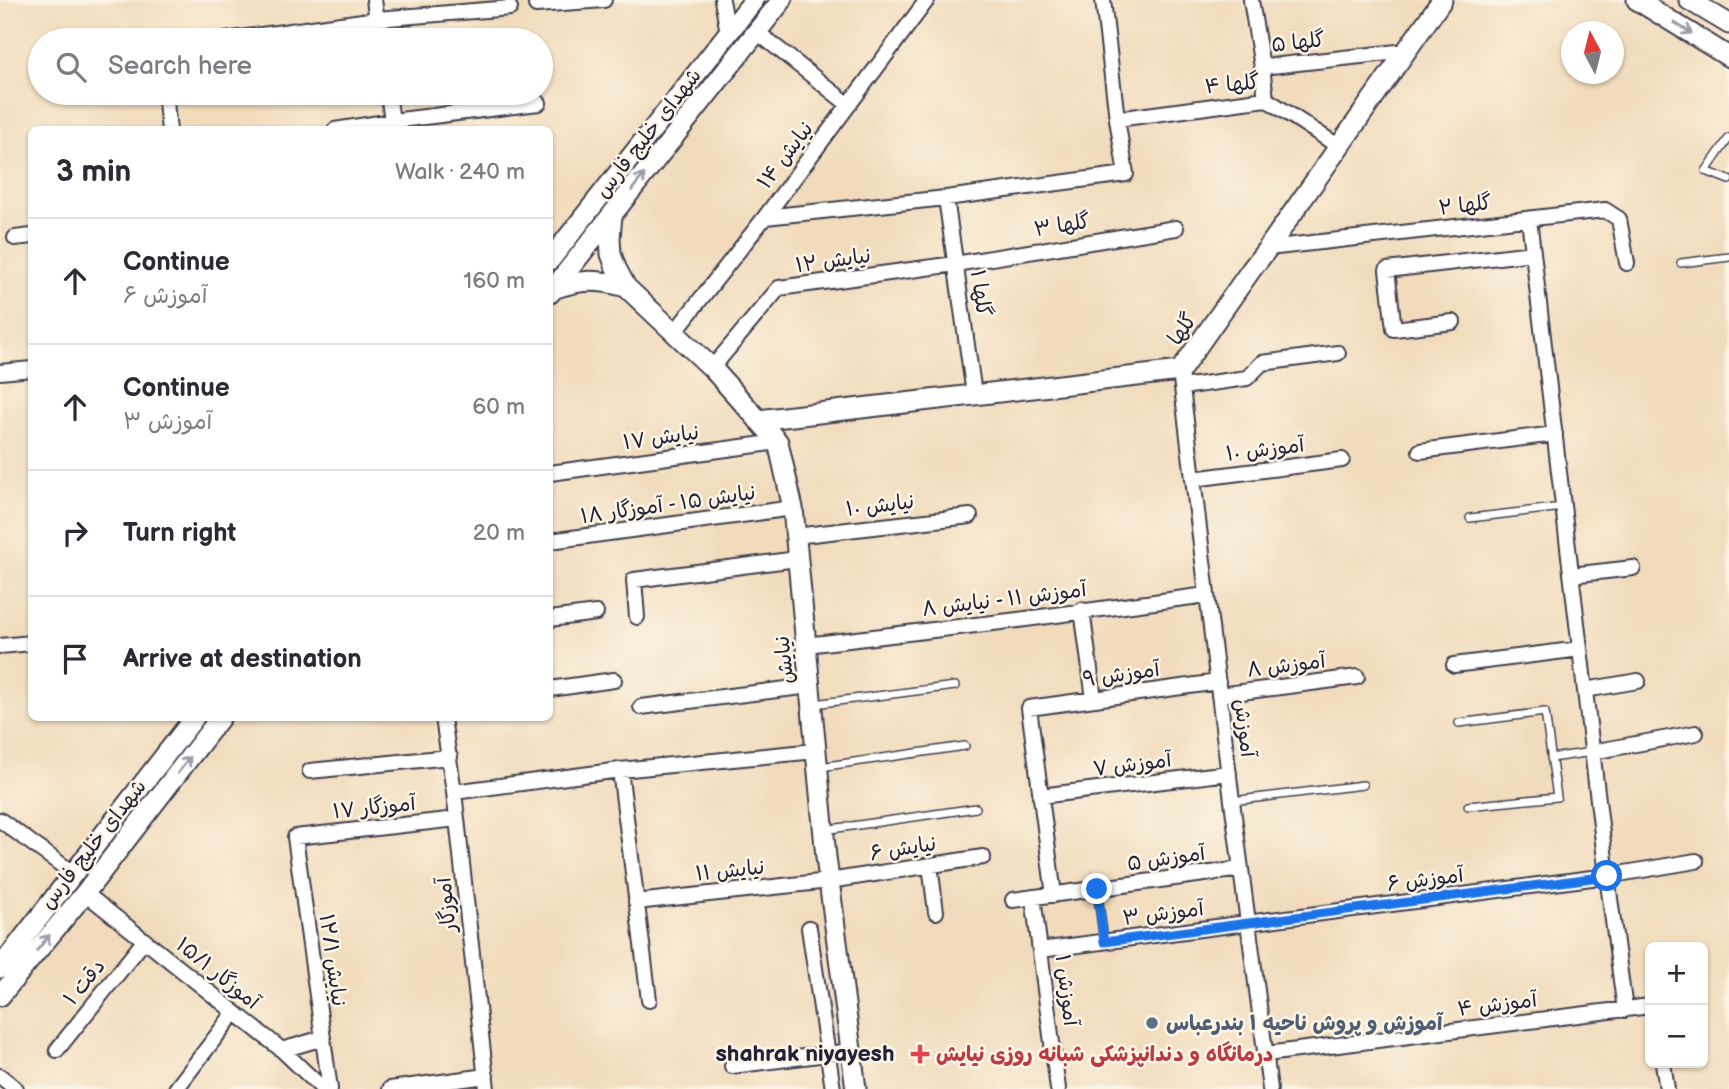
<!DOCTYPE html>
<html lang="en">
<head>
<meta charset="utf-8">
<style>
  :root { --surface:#fff; --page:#f7f7f7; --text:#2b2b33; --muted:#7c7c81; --line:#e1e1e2 }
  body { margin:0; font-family:"Balsamiq Sans","Playpen Sans Arabic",sans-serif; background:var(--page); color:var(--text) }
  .controls { position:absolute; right:21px; bottom:21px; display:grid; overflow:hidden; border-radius:10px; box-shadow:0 2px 5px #0004 }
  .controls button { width:63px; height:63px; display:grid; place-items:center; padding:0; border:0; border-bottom:2px solid var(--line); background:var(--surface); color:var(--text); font:35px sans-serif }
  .compass { position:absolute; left:1561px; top:21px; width:63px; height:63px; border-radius:50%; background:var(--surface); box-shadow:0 2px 5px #0004; rotate:353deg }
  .stop { position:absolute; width:21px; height:21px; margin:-16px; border:5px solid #1a73e8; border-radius:50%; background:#fff }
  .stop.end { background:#1a73e8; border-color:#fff; box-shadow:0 2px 7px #0008 }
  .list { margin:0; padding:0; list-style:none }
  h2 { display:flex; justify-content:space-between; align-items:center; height:91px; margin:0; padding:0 28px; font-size:30px }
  h2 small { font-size:23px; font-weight:400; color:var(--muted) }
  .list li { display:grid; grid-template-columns:46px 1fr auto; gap:21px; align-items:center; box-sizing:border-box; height:126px; padding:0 28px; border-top:2px solid var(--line) }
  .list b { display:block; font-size:26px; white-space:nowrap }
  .list p { margin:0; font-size:23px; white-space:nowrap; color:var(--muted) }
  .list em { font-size:23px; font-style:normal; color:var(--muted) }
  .icon { flex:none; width:38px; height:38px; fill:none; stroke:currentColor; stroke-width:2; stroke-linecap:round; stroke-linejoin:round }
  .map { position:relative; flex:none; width:1729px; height:1089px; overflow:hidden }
  .search { position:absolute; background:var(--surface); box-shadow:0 2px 5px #0004; left:28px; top:28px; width:525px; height:77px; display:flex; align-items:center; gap:18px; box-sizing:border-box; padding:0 24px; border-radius:38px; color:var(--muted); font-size:26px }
  .panel { position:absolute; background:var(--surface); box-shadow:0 2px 5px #0004; left:28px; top:126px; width:525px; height:595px; border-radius:10px }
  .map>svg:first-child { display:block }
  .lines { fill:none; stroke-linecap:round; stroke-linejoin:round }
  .lane-casing { stroke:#413e4e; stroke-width:10 }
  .street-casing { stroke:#413e4e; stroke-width:18 }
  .secondary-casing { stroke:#413e4e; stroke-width:23 }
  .lane { stroke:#fff; stroke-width:7 }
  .street { stroke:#fff; stroke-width:14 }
  .secondary { stroke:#fff; stroke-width:19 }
  .oneway { stroke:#9c9ca7 }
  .route { stroke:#1a73e8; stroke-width:9 }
  .service-dot { fill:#5c6f8a; stroke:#fcf5e5; stroke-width:2.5 }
  .health-dot { fill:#e0444e; stroke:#fcf5e5; stroke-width:2.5 }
  .labels { text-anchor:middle; stroke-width:5; stroke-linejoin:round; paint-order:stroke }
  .street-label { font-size:21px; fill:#22223b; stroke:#fcf5e5 }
  .service-label { font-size:21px; font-weight:bold; fill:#4e5e75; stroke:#fcf5e5; text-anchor:start }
  .health-label { font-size:21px; font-weight:bold; fill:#be3a42; stroke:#fcf5e5; text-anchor:start }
  .neighbourhood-label { font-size:23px; font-weight:bold; fill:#22223b; stroke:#fcf5e5 }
</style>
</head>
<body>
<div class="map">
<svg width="1729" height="1089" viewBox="0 0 1729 1089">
  <rect width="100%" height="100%" fill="#fcf5e5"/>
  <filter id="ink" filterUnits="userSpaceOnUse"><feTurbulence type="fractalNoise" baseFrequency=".0143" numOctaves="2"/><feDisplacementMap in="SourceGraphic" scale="14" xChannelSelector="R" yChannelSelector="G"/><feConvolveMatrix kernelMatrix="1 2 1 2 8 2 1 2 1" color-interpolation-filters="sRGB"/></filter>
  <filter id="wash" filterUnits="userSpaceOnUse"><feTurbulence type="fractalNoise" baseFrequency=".00686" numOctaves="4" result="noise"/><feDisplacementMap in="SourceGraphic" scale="28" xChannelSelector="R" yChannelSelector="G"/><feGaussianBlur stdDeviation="1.57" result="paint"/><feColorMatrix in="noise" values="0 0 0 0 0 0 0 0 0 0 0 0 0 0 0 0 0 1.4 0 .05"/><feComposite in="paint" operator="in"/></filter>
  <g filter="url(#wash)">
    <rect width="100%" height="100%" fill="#f1dbbc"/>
  </g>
  <g filter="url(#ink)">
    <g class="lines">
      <defs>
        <path id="lane" d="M1729,138L1706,171L1729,180
          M1681,263L1729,257
          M1470,518L1563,507
          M814,704L955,686
          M1459,723L1545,712L1557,797L1468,806
          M1551,758L1592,752
          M820,767L965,746
          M1232,801L1363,785
          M824,830L976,808
          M1097,889L1104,941"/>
        <path id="street" d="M374,0L380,40
          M722,0L728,33
          M1251,0L1262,67L1406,51
          M536,5L604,0
          M757,32L849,105
          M225,40L377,19L510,8
          M1262,67L1266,99
          M165,93L169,130
          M388,93L393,128
          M1117,119L1266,99L1338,146
          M335,130L392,121L539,103
          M946,198L974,394
          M765,217L946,198L1126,174L1117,119L1103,0
          M1529,219L1607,876L1625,1010
          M15,238L32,236
          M1268,248L1605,210L1619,219L1627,263
          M1453,322L1394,329L1387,270L1533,253
          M674,333L765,217L927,0
          M712,368L779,288L955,264L1176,228
          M1180,371L1232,801L1270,1089
          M0,372L32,369
          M1182,387L1247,378L1262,363L1338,353
          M1420,451L1555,434
          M550,473L778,442
          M1193,479L1342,460
          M795,536L970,516
          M550,541L793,508
          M1571,575L1633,568
          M1082,610L1094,699
          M637,617L634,580L797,559
          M550,619L596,613
          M806,645L1018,620L1207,595
          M0,646L32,643
          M1454,665L1580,649
          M550,689L614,680
          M1585,690L1638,681
          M1219,695L1357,677
          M641,707L810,686
          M443,718L454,792L487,1089
          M1592,752L1696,733
          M620,770L649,1000
          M310,771L450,757
          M454,792L620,770L816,751
          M1040,796L1229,773
          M0,820L74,874
          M930,865L936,912
          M85,893L282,1050L323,1089
          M1054,895L1029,708L1218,682
          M1033,897L1058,1089
          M1013,900L1241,869
          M636,902L829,881L983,857
          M809,928L833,1089
          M1040,950L1607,876L1696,861
          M57,1050L144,941
          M282,1050L323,1038
          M1266,1054L1650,1006
          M1663,1063L1667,1089
          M732,1066L851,1051
          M0,1076L16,1089
          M176,1089L234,1013
          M330,1089L295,837L457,819
          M390,1089L486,1076"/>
        <path id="secondary" d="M1637,0L1729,57
          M1689,0L1729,24
          M612,215L610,238L611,254L616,268L626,287L712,368L778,442L793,508L826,857L856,1089
          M550,260L754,0
          M553,289C581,279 598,279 626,287
          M550,293L782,0
          M758,420L1180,371L1251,270L1268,248L1442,0
          M0,968L194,718
          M0,996L85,893L220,718"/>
      </defs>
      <use href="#lane" class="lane-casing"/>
      <use href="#street" class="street-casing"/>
      <use href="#secondary" class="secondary-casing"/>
      <use href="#lane" class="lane"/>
      <use href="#street" class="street"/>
      <use href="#secondary" class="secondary"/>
    </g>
    <defs><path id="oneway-shaft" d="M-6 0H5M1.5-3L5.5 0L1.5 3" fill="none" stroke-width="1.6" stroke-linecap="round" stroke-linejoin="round" transform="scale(1.75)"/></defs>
    <g class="oneway">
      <use href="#oneway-shaft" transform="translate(1683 28) rotate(32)"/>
      <use href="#oneway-shaft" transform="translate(638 182) rotate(-52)"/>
      <use href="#oneway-shaft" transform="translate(184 765) rotate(-52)"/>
      <use href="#oneway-shaft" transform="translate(43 943) rotate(-51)"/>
    </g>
  </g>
  <g class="lines" filter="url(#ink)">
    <path class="route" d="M1097,889L1104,942L1607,876"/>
  </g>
  <circle class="service-dot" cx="1152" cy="1023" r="7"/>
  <path class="health-dot" d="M916.5 1043.5h7v7h7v7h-7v7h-7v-7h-7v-7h7z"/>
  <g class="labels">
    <g class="street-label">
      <text transform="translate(1298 42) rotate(-6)" y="7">گلها ۵</text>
      <text transform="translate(1232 84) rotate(-5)" y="7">گلها ۴</text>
      <text transform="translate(648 133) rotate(-52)" y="7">شهدای خلیج فارس</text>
      <text transform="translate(785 155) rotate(-53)" y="7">نیایش ۱۴</text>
      <text transform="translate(1465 205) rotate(-6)" y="7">گلها ۲</text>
      <text transform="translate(1062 225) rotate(-9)" y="7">گلها ۳</text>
      <text transform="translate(833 260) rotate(-8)" y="7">نیایش ۱۲</text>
      <text transform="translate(981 293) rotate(82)" y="7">گلها ۱</text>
      <text transform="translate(1182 329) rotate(-55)" y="7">گلها</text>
      <text transform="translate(661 437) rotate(-8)" y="7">نیایش ۱۷</text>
      <text transform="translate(1265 449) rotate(-7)" y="7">آموزش ۱۰</text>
      <text transform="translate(668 504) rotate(-8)" y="7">نیایش ۱۵ - آموزگار ۱۸</text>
      <text transform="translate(880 505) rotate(-7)" y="7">نیایش ۱۰</text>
      <text transform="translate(1004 599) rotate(-7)" y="7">آموزش ۱۱ - نیایش ۸</text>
      <text transform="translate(784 660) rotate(-96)" y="7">نیایش</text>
      <text transform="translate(1286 665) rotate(-7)" y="7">آموزش ۸</text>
      <text transform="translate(1121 674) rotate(-8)" y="7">آموزش ۹</text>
      <text transform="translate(1245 728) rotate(83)" y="7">آموزش</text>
      <text transform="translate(1132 764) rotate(-7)" y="7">آموزش ۷</text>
      <text transform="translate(374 807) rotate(-6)" y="7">آموزگار ۱۷</text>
      <text transform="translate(93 844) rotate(-52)" y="7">شهدای خلیج فارس</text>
      <text transform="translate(903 848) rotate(-9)" y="7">نیایش ۶</text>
      <text transform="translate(1166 858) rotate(-8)" y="7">آموزش ۵</text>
      <text transform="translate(730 870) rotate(-6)" y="7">نیایش ۱۱</text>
      <text transform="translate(1425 879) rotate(-7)" y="7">آموزش ۶</text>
      <text transform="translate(446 905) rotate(-96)" y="7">آموزگار</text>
      <text transform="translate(1163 913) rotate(-7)" y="7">آموزش ۳</text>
      <text transform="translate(333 960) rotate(82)" y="7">نیایش ۱۲/۱</text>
      <text transform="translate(218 973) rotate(39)" y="7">آموزگار ۱۵/۱</text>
      <text transform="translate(84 982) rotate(-51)" y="7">دقت ۱</text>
      <text transform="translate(1067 990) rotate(83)" y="7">آموزش ۱</text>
      <text transform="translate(1497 1004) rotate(-7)" y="7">آموزش ۴</text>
    </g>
    <g class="service-label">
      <text x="1166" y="1030">آموزش و پروش ناحیه ۱ بندرعباس</text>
    </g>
    <g class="health-label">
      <text x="936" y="1061">درمانگاه و دندانپزشکی شبانه روزی نیایش</text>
    </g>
    <g class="neighbourhood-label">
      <text x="805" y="1061">shahrak niyayesh</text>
    </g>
  </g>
</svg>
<div class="controls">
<button>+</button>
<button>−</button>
</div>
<svg class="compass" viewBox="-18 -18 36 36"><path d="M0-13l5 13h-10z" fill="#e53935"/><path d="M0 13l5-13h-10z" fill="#7c7c81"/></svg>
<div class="stop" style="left:1607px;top:876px"></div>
<div class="stop end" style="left:1097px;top:889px"></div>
<div class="search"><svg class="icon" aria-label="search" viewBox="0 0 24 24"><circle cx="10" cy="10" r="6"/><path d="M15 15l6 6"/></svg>Search here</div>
<section class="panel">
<h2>3 min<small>Walk · 240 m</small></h2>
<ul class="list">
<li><svg class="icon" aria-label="ahead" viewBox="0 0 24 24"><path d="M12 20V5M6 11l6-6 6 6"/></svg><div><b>Continue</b><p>آموزش ۶</p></div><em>160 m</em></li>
<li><svg class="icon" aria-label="ahead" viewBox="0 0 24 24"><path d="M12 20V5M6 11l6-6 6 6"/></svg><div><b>Continue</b><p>آموزش ۳</p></div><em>60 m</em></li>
<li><svg class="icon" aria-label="right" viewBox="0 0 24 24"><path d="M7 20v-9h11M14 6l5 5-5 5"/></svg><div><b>Turn right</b></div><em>20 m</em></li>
<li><svg class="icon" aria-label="arrive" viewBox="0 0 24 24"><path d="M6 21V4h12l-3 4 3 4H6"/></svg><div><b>Arrive at destination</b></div></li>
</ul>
</section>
</div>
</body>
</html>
